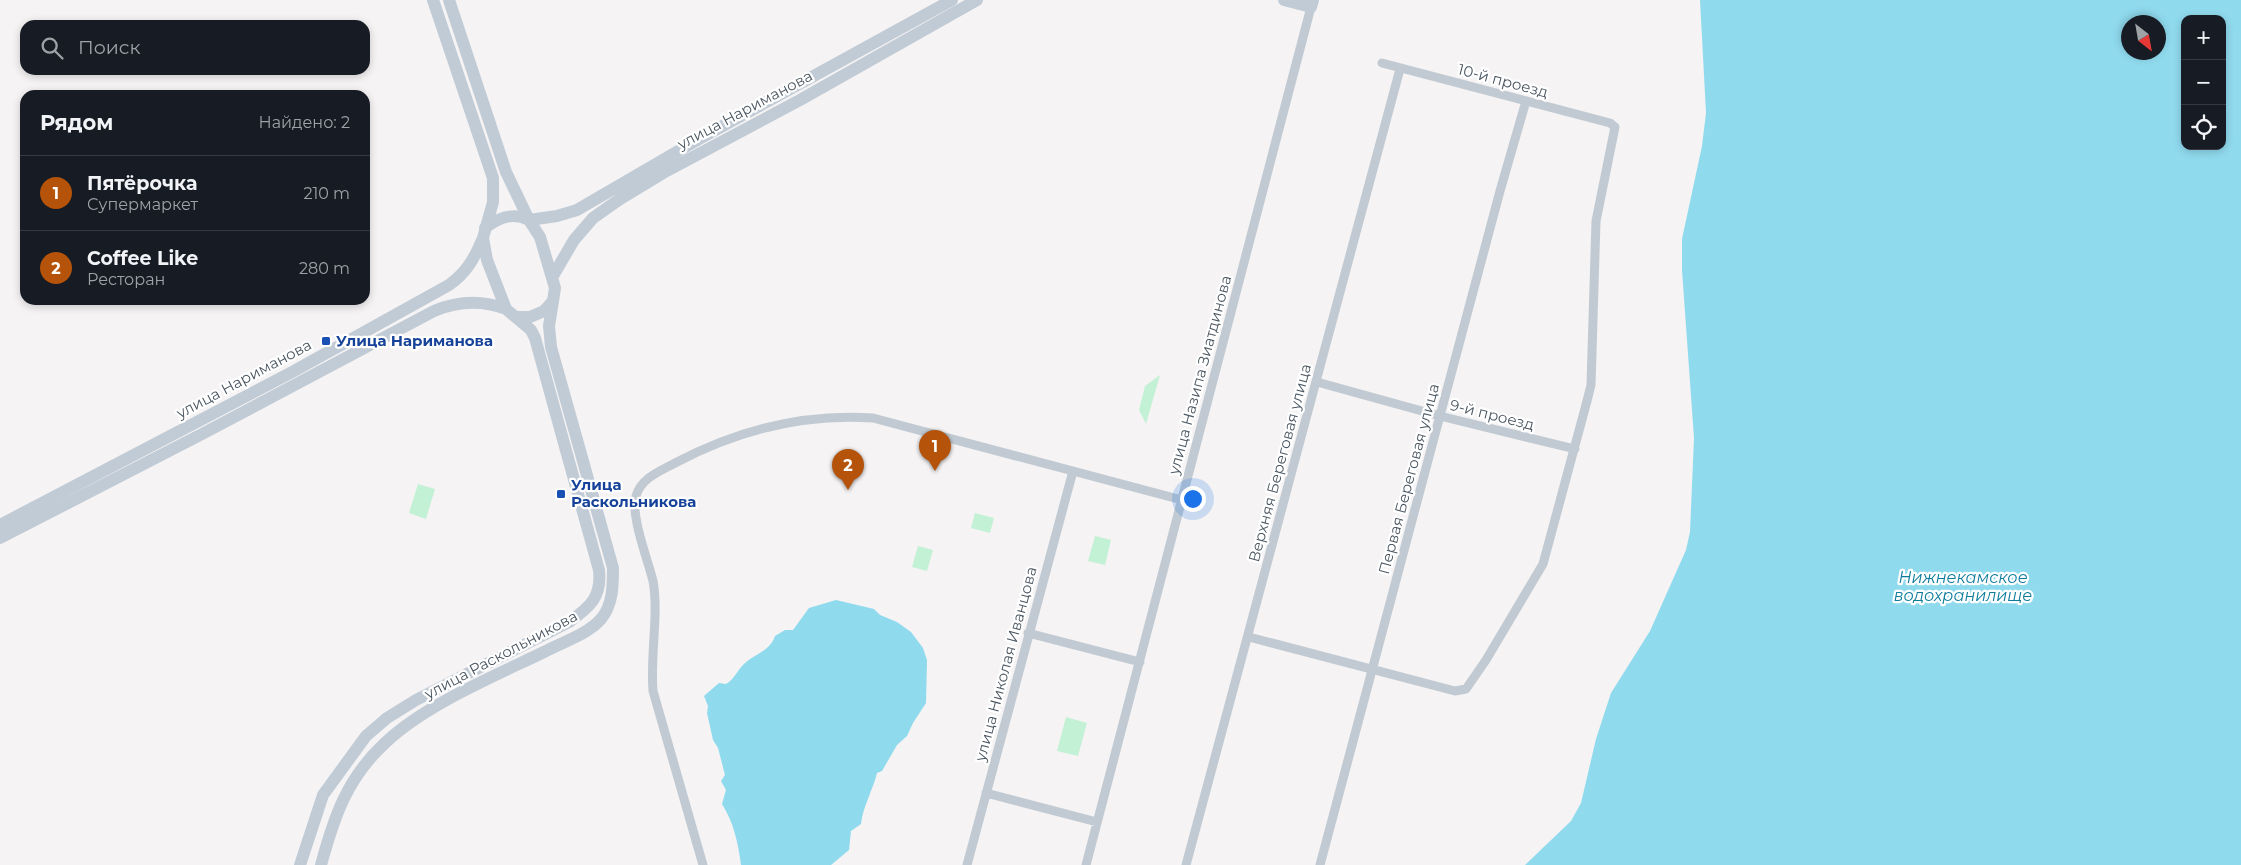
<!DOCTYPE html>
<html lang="ru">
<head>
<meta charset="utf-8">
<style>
  :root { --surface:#171b24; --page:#20242c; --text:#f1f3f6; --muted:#9ea1a6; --line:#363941; --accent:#b45309 }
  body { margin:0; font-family:Montserrat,sans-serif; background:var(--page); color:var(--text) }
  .controls { position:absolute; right:15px; top:15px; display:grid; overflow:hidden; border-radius:10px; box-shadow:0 2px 8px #0003 }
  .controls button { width:45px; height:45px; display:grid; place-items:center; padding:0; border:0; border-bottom:1px solid var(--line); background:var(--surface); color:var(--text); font:25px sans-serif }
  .compass { position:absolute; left:2121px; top:15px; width:45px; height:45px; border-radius:50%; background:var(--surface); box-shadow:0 2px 8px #0003; rotate:149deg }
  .you { position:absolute; left:1192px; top:498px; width:18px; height:18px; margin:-12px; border:4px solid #fff; border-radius:50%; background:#1a73e8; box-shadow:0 0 0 8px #1a73e833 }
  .badge { display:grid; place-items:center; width:32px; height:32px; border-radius:50%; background:var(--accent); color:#fff; font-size:16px; font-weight:700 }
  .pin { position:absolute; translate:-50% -41px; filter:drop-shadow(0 1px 2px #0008) }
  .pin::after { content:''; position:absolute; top:26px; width:18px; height:15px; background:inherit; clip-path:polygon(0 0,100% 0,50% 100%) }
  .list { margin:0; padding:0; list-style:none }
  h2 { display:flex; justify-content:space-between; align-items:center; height:65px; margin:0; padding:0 20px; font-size:21px }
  h2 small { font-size:16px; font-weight:400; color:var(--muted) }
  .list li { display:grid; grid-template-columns:32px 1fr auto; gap:15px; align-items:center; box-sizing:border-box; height:75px; padding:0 20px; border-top:1px solid var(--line) }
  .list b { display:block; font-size:19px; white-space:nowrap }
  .list p { margin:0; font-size:16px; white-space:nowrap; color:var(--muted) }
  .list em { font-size:16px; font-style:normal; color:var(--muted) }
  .icon { flex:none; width:28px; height:28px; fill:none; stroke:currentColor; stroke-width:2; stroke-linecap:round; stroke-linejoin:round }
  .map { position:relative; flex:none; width:2241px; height:865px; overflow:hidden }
  .search { position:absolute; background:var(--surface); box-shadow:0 2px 8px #0003; left:20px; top:20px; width:350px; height:55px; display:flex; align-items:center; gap:12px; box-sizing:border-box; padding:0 18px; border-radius:15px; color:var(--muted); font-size:19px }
  .panel { position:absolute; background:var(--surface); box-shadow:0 2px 8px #0003; left:20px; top:90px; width:350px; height:215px; border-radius:15px }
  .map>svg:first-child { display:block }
  .green { fill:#c3f1d5 }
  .water { fill:#90daee; fill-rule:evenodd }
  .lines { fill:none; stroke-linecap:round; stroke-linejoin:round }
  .street { stroke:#c1cad2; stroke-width:9 }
  .secondary { stroke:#c1cbd6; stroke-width:12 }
  .transit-dot { fill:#1a4fb4; stroke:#fff; stroke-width:2 }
  .labels { text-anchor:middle; stroke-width:4.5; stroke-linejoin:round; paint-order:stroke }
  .street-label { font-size:15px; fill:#4a5661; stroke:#fff }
  .transit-label { font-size:15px; font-weight:bold; fill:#164399; stroke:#fff; text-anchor:start }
  .water-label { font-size:16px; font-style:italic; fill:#0c7c9b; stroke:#fff }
</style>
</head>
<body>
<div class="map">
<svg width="2241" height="865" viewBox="0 0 2241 865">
  <rect width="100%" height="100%" fill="#f5f3f3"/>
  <path class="green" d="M1160,375L1146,424L1139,410L1145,386Z
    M418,484L435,489L426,519L409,513Z
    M975,513L994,518L990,533L971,528Z
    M1095,536L1111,540L1105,565L1088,561Z
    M918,546L933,550L927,571L912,567Z
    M1066,717L1087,723L1078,756L1057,751Z"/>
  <path class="water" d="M1700,0H2241V865H1525L1571,821L1581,803L1596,739L1611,693L1650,631L1686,550L1690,532L1694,438L1682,270V239L1702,146L1706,113ZM2185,19H2222V146H2185ZM2128,22H2158V52H2128Z
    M836,600L874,609L880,615L897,622L911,632L923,648L927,660L926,703L913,723L907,736L897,745L882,771L877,773C873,790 863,806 861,824L851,831L849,850L831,865H741C738,843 734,823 722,804L726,790L721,781L725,775L718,748L713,740L707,713L708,706L704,696L719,683L726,684C735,679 737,670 745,663C756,653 770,651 775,636L785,630H793L809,608Z"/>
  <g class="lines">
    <path class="street" d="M1317,382L1440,416L1575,449
      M1028,633L1140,662
      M1249,637L1455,691L1466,689L1486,660L1543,564L1587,401L1591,385L1596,221L1615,127L1610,123L1382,63
      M986,793L1097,822
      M703,865L653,691C650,655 659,614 653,581C648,560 630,515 636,496C641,478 660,471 675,463C736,431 804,413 873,418L1182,500
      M967,865L1073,471
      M1086,865L1311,7
      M1186,865L1400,69
      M1320,865L1500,191L1526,101"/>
    <path class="secondary" d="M449,0L506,172L529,220L540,237L555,288L553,301L544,311L530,317H516
      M1284,0L1311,7L1313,0
      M529,220L557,216L577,210L699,139L952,0
      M485,228C499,217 513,212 529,220
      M553,276L574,240L593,218L620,199L663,173L800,100L977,0
      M0,525L294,371L449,285C467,272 474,259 483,238
      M0,538L204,433L434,311C458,301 482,300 506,309
      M300,865L323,795L366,736L387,718L416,700L569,622C590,607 602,597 599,570L535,338L531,330L506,309L487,260L483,238L493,202V178L433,0
      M321,865C334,817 347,778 385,743C426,704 495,676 546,651C563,642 588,634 601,619C613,605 613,585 613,568L551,347L549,326L553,301"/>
  </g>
  <g class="transit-dot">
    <rect x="321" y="336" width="10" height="10" rx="2.5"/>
    <rect x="556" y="489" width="10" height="10" rx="2.5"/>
  </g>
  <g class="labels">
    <g class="street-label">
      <text transform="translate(1503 81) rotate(15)" y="5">10-й проезд</text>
      <text transform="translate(745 110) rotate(-28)" y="5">улица Нариманова</text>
      <text transform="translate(1200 375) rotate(-75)" y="5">улица Назипа Зиатдинова</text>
      <text transform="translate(244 379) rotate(-28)" y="5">улица Нариманова</text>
      <text transform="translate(1492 415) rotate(14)" y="5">9-й проезд</text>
      <text transform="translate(1280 463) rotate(-75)" y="5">Верхняя Береговая улица</text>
      <text transform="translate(1409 479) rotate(-75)" y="5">Первая Береговая улица</text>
      <text transform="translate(501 655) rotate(-28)" y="5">улица Раскольникова</text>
      <text transform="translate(1006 664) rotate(-75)" y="5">улица Николая Иванцова</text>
    </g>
    <g class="transit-label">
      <text x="336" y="346">Улица Нариманова</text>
      <text x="571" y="490">Улица<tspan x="571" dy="17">Раскольникова</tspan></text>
    </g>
    <g class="water-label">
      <text x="1963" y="583">Нижнекамское<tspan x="1963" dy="18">водохранилище</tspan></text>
    </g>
  </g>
</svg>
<div class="controls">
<button>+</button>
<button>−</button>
<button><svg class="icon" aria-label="locate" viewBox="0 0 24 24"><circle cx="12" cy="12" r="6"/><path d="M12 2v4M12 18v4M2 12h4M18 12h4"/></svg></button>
</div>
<svg class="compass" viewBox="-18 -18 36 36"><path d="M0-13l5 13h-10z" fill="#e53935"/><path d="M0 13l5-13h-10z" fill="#9ea1a6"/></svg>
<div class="you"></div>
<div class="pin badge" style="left:935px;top:471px">1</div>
<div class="pin badge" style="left:848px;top:490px">2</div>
<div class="search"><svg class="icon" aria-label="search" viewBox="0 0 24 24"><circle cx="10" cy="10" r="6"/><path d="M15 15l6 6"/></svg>Поиск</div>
<section class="panel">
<h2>Рядом<small>Найдено: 2</small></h2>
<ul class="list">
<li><span class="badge">1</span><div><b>Пятёрочка</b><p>Супермаркет</p></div><em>210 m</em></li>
<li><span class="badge">2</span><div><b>Coffee Like</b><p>Ресторан</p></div><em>280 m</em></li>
</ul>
</section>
</div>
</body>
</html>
